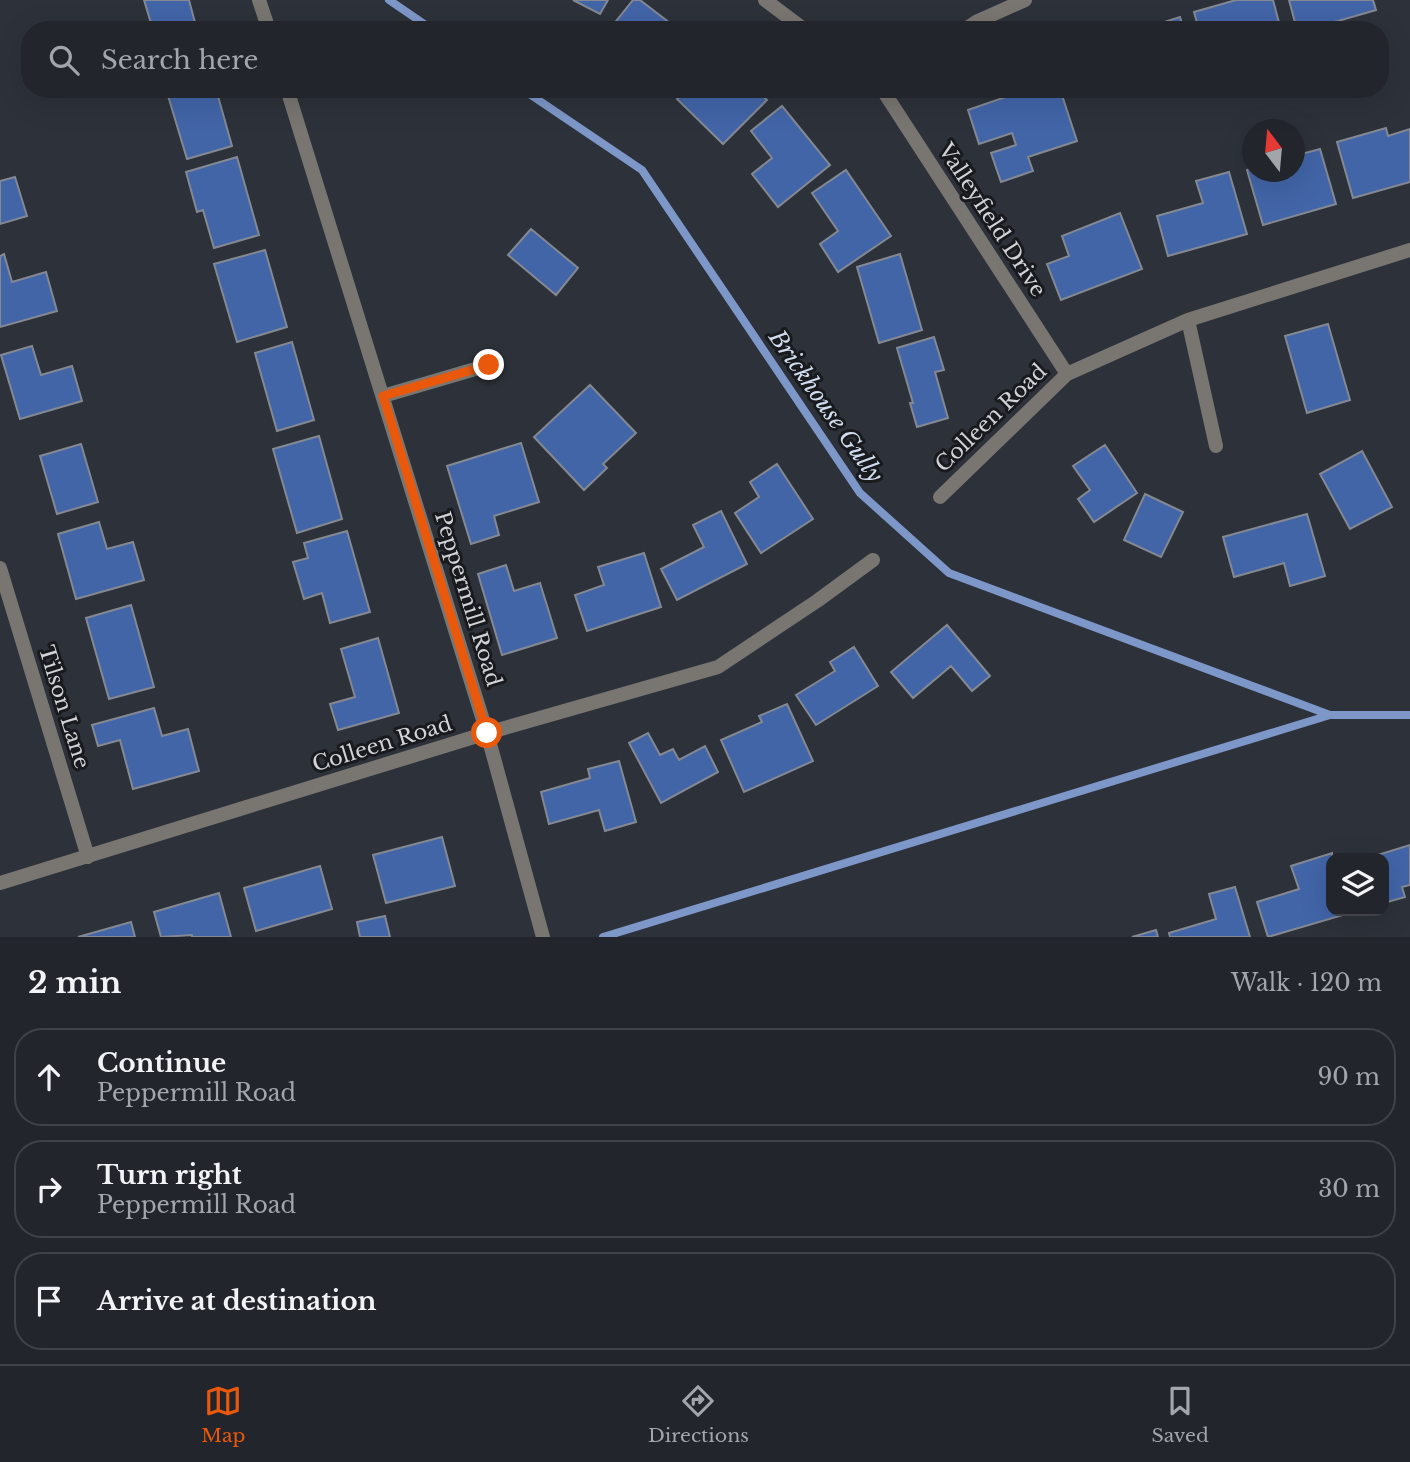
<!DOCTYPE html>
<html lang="en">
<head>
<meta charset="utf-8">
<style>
  :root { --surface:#22262c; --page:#2a2e34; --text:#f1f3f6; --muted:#a2a5a9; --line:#3f4348; --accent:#ea580c }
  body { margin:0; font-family:"Libre Baskerville",serif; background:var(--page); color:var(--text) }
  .controls { position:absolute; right:21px; bottom:21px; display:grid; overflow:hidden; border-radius:14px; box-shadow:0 7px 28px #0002 }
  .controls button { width:63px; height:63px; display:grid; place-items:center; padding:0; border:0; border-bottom:2px solid var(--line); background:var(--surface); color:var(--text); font:35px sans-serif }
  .compass { position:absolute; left:1242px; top:119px; width:63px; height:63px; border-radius:50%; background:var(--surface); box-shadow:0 7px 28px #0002; rotate:344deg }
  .stop { position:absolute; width:21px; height:21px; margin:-16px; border:5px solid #ea580c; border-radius:50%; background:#fff }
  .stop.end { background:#ea580c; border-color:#fff; box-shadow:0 2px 7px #0008 }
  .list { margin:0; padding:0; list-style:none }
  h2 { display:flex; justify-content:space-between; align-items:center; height:91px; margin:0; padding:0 28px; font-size:30px }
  h2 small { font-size:23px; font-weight:400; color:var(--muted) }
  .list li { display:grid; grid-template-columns:46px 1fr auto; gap:21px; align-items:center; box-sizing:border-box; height:98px; margin:0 14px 14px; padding:0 14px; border:2px solid var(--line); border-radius:28px }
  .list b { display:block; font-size:26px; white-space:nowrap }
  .list p { margin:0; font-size:23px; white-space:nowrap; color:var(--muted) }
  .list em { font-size:23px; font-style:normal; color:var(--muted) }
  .icon { flex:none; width:38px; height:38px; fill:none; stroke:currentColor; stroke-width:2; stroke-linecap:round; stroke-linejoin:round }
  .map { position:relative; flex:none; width:1410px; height:937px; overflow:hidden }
  .search { position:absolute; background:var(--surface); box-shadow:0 7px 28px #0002; left:21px; right:21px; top:21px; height:77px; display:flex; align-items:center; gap:18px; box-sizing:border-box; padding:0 24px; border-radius:28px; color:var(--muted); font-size:26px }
  .sheet { height:427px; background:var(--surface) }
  nav { display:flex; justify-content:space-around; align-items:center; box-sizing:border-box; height:98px; border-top:2px solid var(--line); background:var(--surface); font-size:19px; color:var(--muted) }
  nav a { display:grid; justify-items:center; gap:4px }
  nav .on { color:var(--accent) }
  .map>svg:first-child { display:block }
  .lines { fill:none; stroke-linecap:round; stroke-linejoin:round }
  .stream { stroke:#7d97c9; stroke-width:8 }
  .building { fill:#4265a8; stroke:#838892; stroke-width:2 }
  .street { stroke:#797672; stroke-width:14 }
  .route { stroke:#ea580c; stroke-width:9 }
  .labels { text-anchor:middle; stroke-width:6; stroke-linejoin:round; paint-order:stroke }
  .street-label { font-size:21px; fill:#d0d3d8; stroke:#181a1d }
  .water-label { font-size:23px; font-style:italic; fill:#d0dbee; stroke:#181a1d }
</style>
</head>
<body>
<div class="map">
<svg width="1410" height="937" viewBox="0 0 1410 937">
  <rect width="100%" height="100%" fill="#2d323a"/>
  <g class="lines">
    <path class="stream" d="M389,0L433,30
      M522,89L642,170L860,493L949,573L1330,715H1410
      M603,937L1330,715"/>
  </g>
  <path class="building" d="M144,0H189L197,30H153Z
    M573,0H608L600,14Z
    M633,0H640L679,30H609Z
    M1236,0H1273L1281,30H1199L1194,12Z
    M1289,0H1373L1376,10L1307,30H1297Z
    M1180,17L1184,30H1139Z
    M166,89H216L232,146L187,159Z
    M687,89H756L767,100L723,144L677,99Z
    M1029,89H1060L1077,141L1028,157L1033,171L1001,182L991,153L1016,145L1012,133L979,144L968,110Z
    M782,106L830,165L778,207L752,174L772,158L751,131Z
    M1386,128L1388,136L1410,129V182L1353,198L1337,142Z
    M1320,149L1336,204L1263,225L1247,170L1252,168V172H1294V156Z
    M237,157L259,235L214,248L203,210L197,212L186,172Z
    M846,170L891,236L838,272L820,244L838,231L812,193Z
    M1229,172L1247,234L1168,256L1157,216L1203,203L1196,181Z
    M15,177L27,216L0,224V181Z
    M1120,213L1142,269L1061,300L1047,264L1069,256L1062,236Z
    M531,229L578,268L556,295L508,255Z
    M265,250L287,327L237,342L214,264Z
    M4,254L12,282L46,272L57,311L0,327V256Z
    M900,254L922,330L879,343L857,267Z
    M1328,324L1350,400L1307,413L1285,336Z
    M934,337L944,370L935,372L948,418L917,427L910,403H913L897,348Z
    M292,342L314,420L277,431L255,353Z
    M32,346L41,375L72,366L82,401L20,419L1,355Z
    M590,385L636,433L603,464L607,468L584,490L534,437Z
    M319,436L342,519L297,533L273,449Z
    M521,443L539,502L494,516L499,535L471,544L447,466Z
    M81,444L98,502L57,514L40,456Z
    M1105,445L1137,493L1094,522L1078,499L1090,490L1073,466Z
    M1362,451L1392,507L1350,529L1320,474Z
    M777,464L813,519L761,553L735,513L759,497L750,482Z
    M1145,494L1183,512L1161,557L1124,540Z
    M721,511L747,564L677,600L661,569L704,547L693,525Z
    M1307,514L1325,576L1290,586L1284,563L1234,577L1223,537Z
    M99,522L107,549L133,542L144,580L76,599L58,534Z
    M347,531L370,612L330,623L322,593L304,599L293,562L308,558L304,543Z
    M644,553L661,607L587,631L575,595L604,585L598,567Z
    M506,565L514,591L540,583L557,638L502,655L478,574Z
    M131,605L154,687L109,699L86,618Z
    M947,625L990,676L972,691L951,666L913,698L891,672Z
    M378,638L399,713L338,730L330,704L355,697L341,649Z
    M854,647L878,686L816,725L796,695L835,671L830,662Z
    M787,704L813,761L744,792L721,740L762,722L759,716Z
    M154,708L162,736L188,729L199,771L133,789L120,740L98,746L92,725Z
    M648,733L660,755L673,749L679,760L705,746L718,772L661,803L629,743Z
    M619,761L636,822L605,831L599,810L549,824L541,792L590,778L588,769Z
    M442,837L455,886L386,903L373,855Z
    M1410,845V885L1402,887L1405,897L1384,903V858H1368Z
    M1332,853L1331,911H1349L1350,913L1268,937L1257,902L1299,889L1291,866Z
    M320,866L332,909L256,931L244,888Z
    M1235,887L1250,937H1170L1169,933L1216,919L1209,894Z
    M219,893L231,937H192V935L161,937L154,912Z
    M385,916L390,937H360L357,922Z
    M131,922L135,937H78Z
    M1156,930L1158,937H1132Z"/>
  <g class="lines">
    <path class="street" d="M259,0L269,30
      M765,0L805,30
      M964,30L976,22L1025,0
      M287,89L487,733L543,937
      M882,89L1067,374
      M1188,320L1216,446
      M383,396L489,365
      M940,497L1067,374L1188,320L1410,250
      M0,568L88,857
      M0,883L487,733L718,667L817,601L873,560"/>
  </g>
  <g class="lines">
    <path class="route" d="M487,733L383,396L489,365"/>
  </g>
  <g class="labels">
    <g class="street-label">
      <text transform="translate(992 220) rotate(57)" y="7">Valleyfield Drive</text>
      <text transform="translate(991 418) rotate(-44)" y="7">Colleen Road</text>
      <text transform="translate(468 599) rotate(73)" y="7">Peppermill Road</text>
      <text transform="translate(64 707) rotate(73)" y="7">Tilson Lane</text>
      <text transform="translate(382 744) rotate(-17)" y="7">Colleen Road</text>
    </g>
    <g class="water-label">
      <text transform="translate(826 406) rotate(55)" y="8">Brickhouse Gully</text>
    </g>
  </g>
</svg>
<div class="controls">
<button><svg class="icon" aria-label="layers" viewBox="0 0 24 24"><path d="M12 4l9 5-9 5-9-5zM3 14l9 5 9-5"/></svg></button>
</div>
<svg class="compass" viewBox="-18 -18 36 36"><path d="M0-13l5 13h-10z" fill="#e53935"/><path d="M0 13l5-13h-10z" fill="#a2a5a9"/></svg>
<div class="stop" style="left:487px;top:733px"></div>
<div class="stop end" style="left:489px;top:365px"></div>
<div class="search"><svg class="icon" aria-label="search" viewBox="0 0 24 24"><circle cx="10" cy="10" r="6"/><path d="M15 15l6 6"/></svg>Search here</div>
</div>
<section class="sheet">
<h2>2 min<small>Walk · 120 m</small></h2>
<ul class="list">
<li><svg class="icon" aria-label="ahead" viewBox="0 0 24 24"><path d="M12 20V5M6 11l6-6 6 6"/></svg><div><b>Continue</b><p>Peppermill Road</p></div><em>90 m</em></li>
<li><svg class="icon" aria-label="right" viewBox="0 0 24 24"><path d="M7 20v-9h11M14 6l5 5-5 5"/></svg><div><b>Turn right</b><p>Peppermill Road</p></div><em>30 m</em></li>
<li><svg class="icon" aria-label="arrive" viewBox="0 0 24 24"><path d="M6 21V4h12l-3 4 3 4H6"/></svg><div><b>Arrive at destination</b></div></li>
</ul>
</section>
<nav>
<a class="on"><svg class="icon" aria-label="map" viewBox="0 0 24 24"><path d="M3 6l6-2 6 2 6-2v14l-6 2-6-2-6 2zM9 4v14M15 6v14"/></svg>Map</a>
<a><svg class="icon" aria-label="directions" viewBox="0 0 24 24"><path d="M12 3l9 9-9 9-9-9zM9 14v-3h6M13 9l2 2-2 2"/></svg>Directions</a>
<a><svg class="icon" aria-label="saved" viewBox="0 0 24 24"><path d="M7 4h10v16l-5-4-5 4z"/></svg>Saved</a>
</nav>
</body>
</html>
